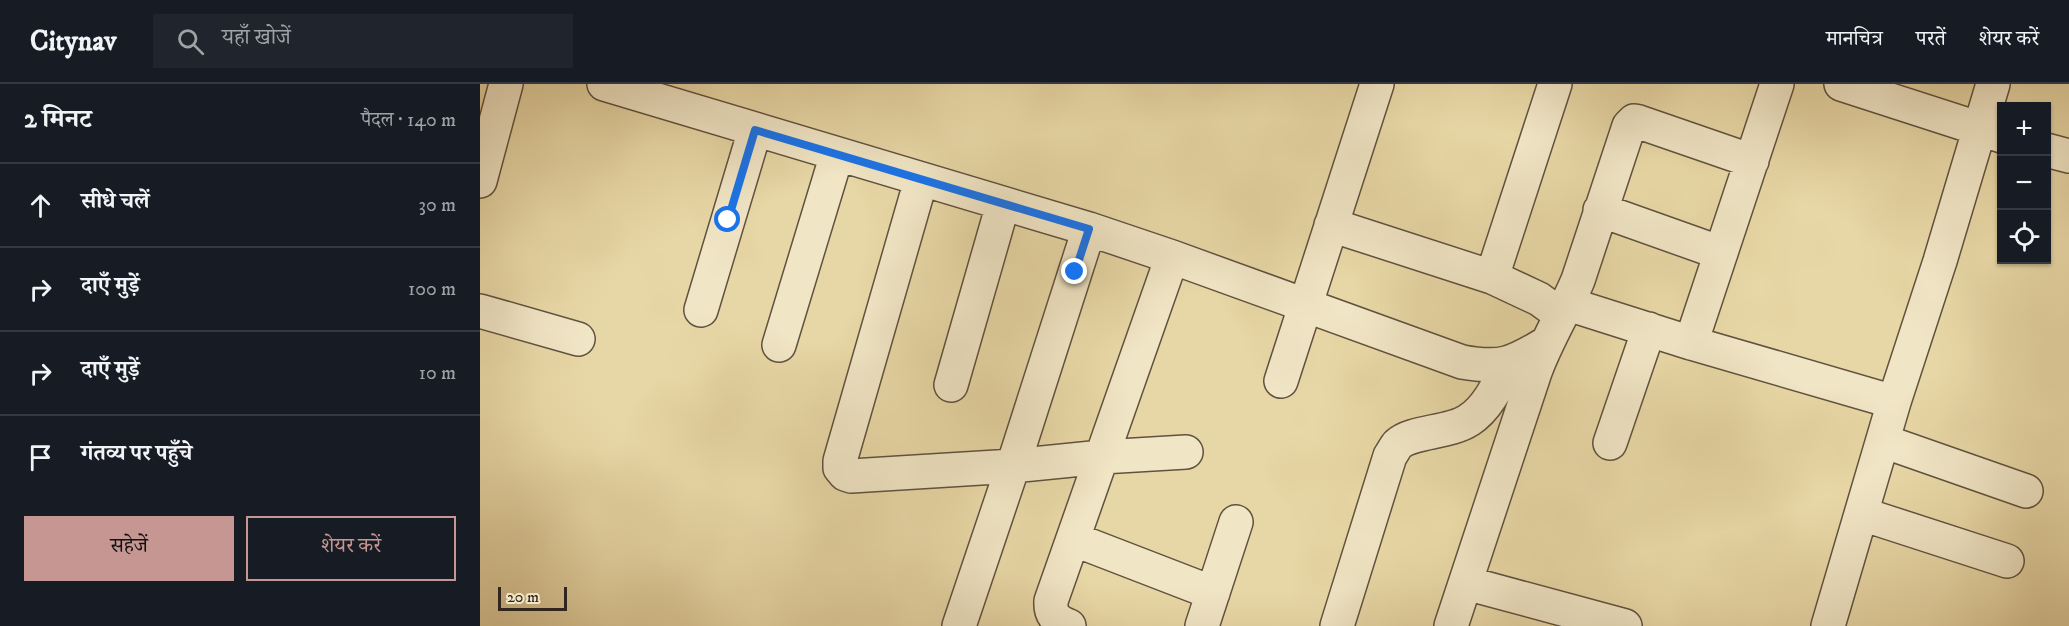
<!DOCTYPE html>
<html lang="hi">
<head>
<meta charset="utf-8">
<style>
  :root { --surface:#171b24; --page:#20242c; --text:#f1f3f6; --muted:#9ea1a6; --line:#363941; --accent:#c59692 }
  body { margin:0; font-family:"IM FELL DW Pica","Noto Serif Devanagari",serif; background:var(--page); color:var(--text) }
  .controls { position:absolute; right:18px; top:18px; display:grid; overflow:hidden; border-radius:0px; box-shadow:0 2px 4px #0004 }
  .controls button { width:54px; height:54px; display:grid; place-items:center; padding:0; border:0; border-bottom:2px solid var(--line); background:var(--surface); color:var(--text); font:30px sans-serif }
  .scale { position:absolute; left:18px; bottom:15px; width:69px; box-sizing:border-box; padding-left:6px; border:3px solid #32251d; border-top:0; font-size:16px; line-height:21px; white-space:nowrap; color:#32251d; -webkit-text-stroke:4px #f0e5c5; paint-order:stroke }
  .stop { position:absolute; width:18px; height:18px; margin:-14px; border:4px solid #1a73e8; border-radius:50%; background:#fff }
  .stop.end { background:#1a73e8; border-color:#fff; box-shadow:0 2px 6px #0008 }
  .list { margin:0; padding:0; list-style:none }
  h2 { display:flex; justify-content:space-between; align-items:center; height:78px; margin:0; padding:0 24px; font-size:26px }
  h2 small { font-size:20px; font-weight:400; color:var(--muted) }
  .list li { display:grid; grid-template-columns:39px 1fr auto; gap:18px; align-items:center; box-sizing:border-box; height:84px; padding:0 24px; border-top:2px solid var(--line) }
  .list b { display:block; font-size:22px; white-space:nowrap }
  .list em { font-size:20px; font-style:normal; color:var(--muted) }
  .actions { display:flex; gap:12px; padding:18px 24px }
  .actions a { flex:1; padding:14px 0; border:2px solid var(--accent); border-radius:0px; text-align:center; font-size:21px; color:var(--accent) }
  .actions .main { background:var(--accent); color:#111 }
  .icon { flex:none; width:33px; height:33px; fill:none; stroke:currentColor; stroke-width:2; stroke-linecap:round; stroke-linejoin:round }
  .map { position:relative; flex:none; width:1589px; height:542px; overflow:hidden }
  header { display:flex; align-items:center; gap:36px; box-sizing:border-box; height:84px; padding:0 30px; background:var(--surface); border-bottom:2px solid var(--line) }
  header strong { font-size:28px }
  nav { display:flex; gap:33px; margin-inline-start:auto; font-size:21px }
  .search { width:420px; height:54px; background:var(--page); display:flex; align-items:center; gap:15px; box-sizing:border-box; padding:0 21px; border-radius:0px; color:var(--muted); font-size:22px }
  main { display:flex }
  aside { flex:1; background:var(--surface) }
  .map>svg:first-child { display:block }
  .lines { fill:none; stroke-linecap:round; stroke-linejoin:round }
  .minor-casing { stroke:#60523f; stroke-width:36 }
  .minor { stroke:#f0e5c5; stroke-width:33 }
  .route { stroke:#1a73e8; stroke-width:8 }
</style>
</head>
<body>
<header>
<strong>Citynav</strong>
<div class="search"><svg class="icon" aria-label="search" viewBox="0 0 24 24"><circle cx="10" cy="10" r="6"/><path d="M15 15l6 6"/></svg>यहाँ खोजें</div>
<nav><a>मानचित्र</a><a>परतें</a><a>शेयर करें</a></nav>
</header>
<main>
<aside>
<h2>2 मिनट<small>पैदल · 140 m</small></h2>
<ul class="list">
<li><svg class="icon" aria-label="ahead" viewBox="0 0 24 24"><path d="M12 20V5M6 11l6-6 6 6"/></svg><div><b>सीधे चलें</b></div><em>30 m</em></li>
<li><svg class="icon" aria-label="right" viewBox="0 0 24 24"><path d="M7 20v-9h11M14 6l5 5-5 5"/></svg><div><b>दाएँ मुड़ें</b></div><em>100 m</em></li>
<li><svg class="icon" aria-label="right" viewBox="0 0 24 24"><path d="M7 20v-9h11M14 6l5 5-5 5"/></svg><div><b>दाएँ मुड़ें</b></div><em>10 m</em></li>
<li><svg class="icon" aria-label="arrive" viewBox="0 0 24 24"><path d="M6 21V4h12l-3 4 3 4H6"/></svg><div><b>गंतव्य पर पहुँचे</b></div></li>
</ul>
<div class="actions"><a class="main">सहेजें</a><a>शेयर करें</a></div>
</aside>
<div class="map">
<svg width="1589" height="542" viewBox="0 0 1589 542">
  <rect width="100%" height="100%" fill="#e8d7a6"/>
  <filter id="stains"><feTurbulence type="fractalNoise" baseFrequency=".00333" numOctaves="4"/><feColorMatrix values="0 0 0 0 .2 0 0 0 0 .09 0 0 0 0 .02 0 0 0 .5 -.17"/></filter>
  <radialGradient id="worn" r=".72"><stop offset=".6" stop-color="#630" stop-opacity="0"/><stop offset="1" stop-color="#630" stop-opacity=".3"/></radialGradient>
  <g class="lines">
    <defs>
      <path id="minor" d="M124,0L609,145L692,173L982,278C1021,285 1032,280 1065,260
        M1361,0L1522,52
        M1566,66L1589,72
        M441,96L360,377V384L365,390L371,392L533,382L622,373L706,368
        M0,97L26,0
        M1120,126L1241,169
        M851,141L1012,193L1059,215L1081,231
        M1012,193L1075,0
        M1088,220L1211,259L1414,318
        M221,226L275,46
        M0,227L98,255
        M1211,259L1297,0
        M299,261L357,70
        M801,297L897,0
        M471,301L523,120
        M1403,357L1546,407
        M1130,359L1169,245
        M1382,430L1527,477
        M593,455L733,509
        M986,499L1145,542
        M479,542L533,382L609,145
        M589,542C576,537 570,531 571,517L692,173
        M722,542L756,438
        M857,542L910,372C913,368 915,363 918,360C932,347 970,349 989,336C1008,324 1019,299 1029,279
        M971,542L1055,288C1067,255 1085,227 1098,196L1149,42L1154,37L1159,38L1272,77
        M1348,542L1414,318L1460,177L1513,0"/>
    </defs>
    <use href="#minor" class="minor-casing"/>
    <use href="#minor" class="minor"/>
  </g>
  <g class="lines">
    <path class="route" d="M248,136L275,46L609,145L595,188"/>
  </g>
  <rect width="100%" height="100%" filter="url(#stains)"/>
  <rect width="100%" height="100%" fill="url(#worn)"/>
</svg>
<div class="controls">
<button>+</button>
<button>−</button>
<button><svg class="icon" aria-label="locate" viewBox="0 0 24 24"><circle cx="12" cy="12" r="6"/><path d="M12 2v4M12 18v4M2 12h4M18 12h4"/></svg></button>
</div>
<div class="scale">20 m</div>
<div class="stop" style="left:248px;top:136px"></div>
<div class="stop end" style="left:595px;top:188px"></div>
</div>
</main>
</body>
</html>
